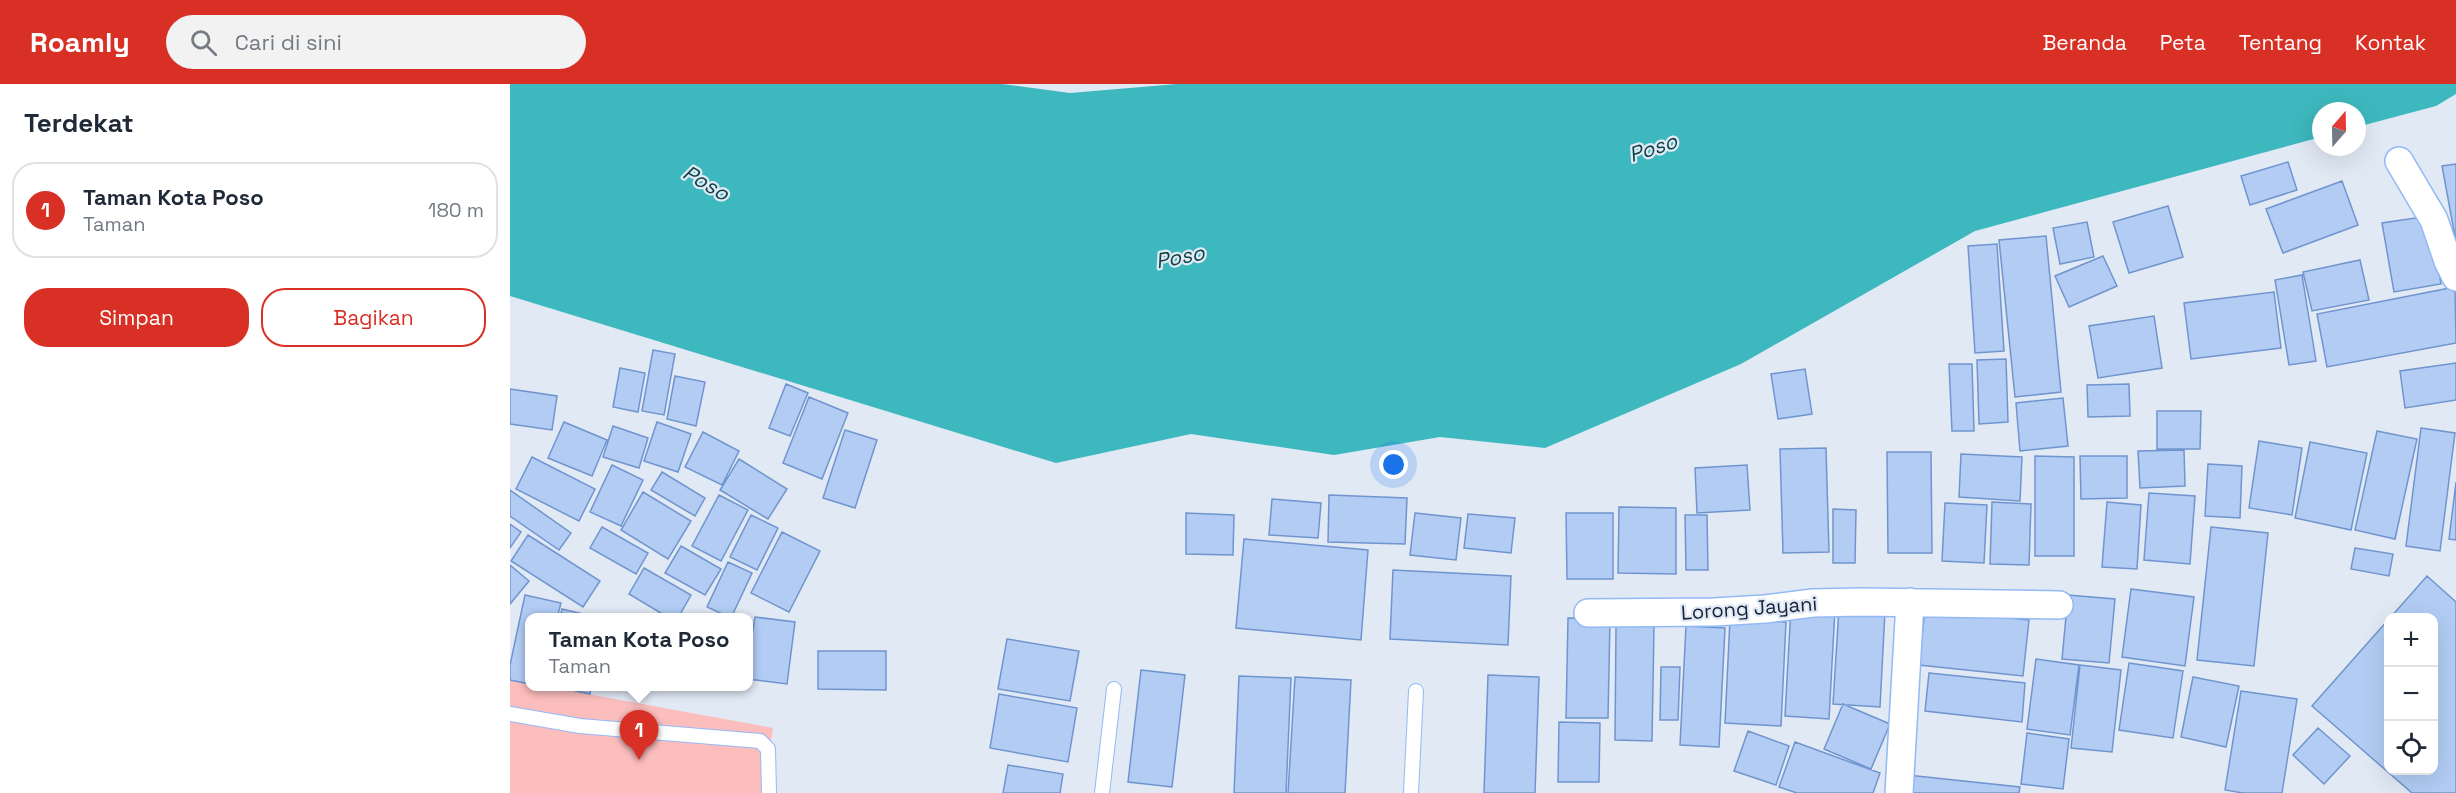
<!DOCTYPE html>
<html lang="id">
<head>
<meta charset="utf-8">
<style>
  :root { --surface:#fff; --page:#f2f2f3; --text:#1f2937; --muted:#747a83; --line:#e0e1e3; --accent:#d93025 }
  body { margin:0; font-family:"Space Grotesk",sans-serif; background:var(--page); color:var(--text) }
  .controls { position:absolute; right:18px; bottom:18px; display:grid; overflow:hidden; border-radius:12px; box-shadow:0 6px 24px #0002 }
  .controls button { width:54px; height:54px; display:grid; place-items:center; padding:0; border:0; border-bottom:2px solid var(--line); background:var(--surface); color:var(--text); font:30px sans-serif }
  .compass { position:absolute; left:1802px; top:18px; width:54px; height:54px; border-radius:50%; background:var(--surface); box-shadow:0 6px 24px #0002; rotate:20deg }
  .you { position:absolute; left:884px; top:381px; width:21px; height:21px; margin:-15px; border:4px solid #fff; border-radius:50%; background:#1a73e8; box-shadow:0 0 0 9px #1a73e833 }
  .badge { display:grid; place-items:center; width:39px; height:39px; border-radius:50%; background:var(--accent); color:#fff; font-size:20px; font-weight:700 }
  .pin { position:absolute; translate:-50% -50px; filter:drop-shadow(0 2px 3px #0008) }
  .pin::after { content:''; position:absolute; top:32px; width:21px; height:18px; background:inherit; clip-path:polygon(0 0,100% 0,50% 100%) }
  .popup { position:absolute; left:15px; top:529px; width:228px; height:78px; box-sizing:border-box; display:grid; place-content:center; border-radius:12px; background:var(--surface); filter:drop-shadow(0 2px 4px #0005); font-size:20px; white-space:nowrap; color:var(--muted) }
  .popup b { font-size:22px; color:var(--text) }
  .popup::after { content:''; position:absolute; left:50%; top:100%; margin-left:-12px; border:12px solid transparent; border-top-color:var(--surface) }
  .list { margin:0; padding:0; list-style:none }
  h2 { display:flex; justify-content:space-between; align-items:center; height:78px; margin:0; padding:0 24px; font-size:26px }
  h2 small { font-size:20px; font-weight:400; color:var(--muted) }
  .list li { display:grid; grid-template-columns:39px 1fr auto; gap:18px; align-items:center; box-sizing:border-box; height:96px; margin:0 12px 12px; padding:0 12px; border:2px solid var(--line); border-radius:24px }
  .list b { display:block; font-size:22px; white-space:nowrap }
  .list p { margin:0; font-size:20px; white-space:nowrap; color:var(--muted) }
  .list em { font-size:20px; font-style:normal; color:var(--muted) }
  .actions { display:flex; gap:12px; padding:18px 24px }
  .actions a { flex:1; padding:14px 0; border:2px solid var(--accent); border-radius:24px; text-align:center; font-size:21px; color:var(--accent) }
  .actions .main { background:var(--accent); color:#fff }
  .icon { flex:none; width:33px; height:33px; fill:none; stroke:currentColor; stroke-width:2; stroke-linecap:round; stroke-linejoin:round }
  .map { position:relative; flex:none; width:1946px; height:709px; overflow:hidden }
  header { display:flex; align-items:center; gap:36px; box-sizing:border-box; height:84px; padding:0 30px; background:var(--accent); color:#fff }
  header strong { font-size:28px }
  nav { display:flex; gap:33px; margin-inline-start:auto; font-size:21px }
  .search { width:420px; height:54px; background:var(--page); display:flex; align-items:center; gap:15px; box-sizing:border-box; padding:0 21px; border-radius:33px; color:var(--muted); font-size:22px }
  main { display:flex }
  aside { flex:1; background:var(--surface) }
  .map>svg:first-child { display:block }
  .green { fill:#fcbdbd }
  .water { fill:#3db8be }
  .building { fill:#b2ccf4; stroke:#7095ce; stroke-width:1.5 }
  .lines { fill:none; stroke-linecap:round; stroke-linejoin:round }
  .lane-casing { stroke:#93b9f5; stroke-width:16 }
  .street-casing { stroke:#93b9f5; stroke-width:30 }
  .lane { stroke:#fff; stroke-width:14 }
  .street { stroke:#fff; stroke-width:27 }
  .labels { text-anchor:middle; stroke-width:4.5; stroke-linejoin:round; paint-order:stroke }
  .street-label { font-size:20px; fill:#15233a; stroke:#e1e9f5 }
  .water-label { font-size:21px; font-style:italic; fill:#0c4446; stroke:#e1e9f5 }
</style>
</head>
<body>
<header>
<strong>Roamly</strong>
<div class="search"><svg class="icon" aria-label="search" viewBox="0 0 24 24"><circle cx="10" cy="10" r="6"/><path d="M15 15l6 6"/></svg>Cari di sini</div>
<nav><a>Beranda</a><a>Peta</a><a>Tentang</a><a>Kontak</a></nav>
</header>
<main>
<aside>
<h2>Terdekat<small></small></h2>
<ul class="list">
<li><span class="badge">1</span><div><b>Taman Kota Poso</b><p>Taman</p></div><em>180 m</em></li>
</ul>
<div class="actions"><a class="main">Simpan</a><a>Bagikan</a></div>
</aside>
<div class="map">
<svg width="1946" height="709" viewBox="0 0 1946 709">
  <rect width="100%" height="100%" fill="#e1e9f5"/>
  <path class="green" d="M0,595L19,599L20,602L39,603L263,644L253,709H0Z"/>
  <path class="water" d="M0,0H492L560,9L667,0H1946V10L1926,22L1847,43V27H1811V53L1465,147L1231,280L1035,364L930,353L824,371L681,350L546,379L0,212Z"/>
  <path class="building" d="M1778,78L1787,106L1740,121L1731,92Z
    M1946,80V158L1932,82Z
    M1832,97L1848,141L1773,169L1756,125Z
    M1658,122L1673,173L1619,189L1603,138Z
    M1919,132L1931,200L1884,208L1872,139Z
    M1577,138L1584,173L1550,180L1543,144Z
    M1536,152L1551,308L1505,313L1489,156Z
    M1487,160L1494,267L1465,269L1458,162Z
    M1593,172L1607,202L1559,223L1545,192Z
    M1850,176L1859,216L1802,227L1793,188Z
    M1792,191L1806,277L1779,281L1765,196Z
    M1945,203L1946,259L1817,283L1807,230Z
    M1764,208L1771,264L1681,275L1674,219Z
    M1644,232L1652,284L1588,294L1579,242Z
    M143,266L165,270L154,331L132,327Z
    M1496,275L1498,338L1469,340L1467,276Z
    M1946,279V316L1895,324L1890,287Z
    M1439,280H1462L1464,347H1442Z
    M110,284L135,289L128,328L103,323Z
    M1295,285L1302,330L1268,335L1261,290Z
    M165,292L195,298L186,342L157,335Z
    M276,300L298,309L280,352L259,344Z
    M1619,300L1620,332L1578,333L1577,301Z
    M0,305L47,312L42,346L0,340Z
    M299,313L338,329L312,395L273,379Z
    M1553,314L1558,362L1510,367L1506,319Z
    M1647,327H1691L1690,365H1647Z
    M54,338L97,356L82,392L38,374Z
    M147,338L181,350L168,388L134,377Z
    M103,342L138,354L129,384L93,373Z
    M1911,344L1945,349L1930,467L1896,462Z
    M335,346L367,356L345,424L313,414Z
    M1867,347L1907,355L1885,455L1845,446Z
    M193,348L229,367L212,401L175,383Z
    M1749,357L1792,364L1782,431L1739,424Z
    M1800,358L1857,369L1841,446L1785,434Z
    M1316,364L1319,468L1273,469L1270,365Z
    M1674,366L1675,402L1630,404L1628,367Z
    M1377,368H1421L1422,469H1378Z
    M1451,370L1512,373L1510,417L1449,413Z
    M1525,372L1564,373V472H1525Z
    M1570,372H1617V414L1571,415Z
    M22,373L85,405L69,437L6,405Z
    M229,375L277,405L258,435L210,406Z
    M1698,380L1732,382L1730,434L1695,432Z
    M102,381L133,396L111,442L80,428Z
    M1237,381L1240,426L1187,429L1185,384Z
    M152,388L195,414L185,432L141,406Z
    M1946,398V456L1939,455Z
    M0,406L61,449L49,466L0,432Z
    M133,408L181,437L158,475L111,446Z
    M1639,409L1685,412L1680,480L1634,476Z
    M209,411L238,426L211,477L182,462Z
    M819,411L897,414L895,460L818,458Z
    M762,415L811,419L808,454L759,451Z
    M1482,418L1521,420L1519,481L1480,480Z
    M1597,418L1631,421L1627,485L1592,483Z
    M1435,419L1477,421L1474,479L1432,477Z
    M1109,423L1166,424V490L1108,489Z
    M1323,425L1346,426L1345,479H1323Z
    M676,429L724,431L723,471L676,470Z
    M905,429L951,434L946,476L900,471Z
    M1056,429H1103V495H1057Z
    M958,430L1005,434L1001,469L954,464Z
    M241,431L268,444L247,486L220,473Z
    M1175,431H1197L1198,486H1176Z
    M0,440L11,448L0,464Z
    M92,443L138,469L126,490L80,464Z
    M1701,443L1758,449L1744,582L1687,576Z
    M272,448L310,467L279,528L241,509Z
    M18,451L90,497L73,523L1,477Z
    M734,455L858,466L851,556L726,544Z
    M171,462L211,485L195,511L155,489Z
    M1845,464L1883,470L1879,492L1841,485Z
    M218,478L242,489L221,534L197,523Z
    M0,481L19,497L0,520Z
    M134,484L181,511L168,534H159L119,510Z
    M883,486L1001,492L998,561L880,555Z
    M1917,492L1946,518V709H1902L1802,622L1878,536V686H1924V534H1880Z
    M1621,505L1684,513L1675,582L1612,573Z
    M15,511L51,519L47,534H20V600L0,596V581Z
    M1558,511L1605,515L1599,579L1552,575Z
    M1281,523L1325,525L1319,635L1275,632Z
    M1329,524L1375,527L1370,623L1323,620Z
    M52,525L90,534H50Z
    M1415,525L1519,536L1513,592L1409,581Z
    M245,533L285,538L277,600L238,595V576Z
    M1058,534L1100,535L1098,634H1056Z
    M1220,535L1276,538L1271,642L1215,639Z
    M1106,541L1144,542L1142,657L1105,656Z
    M1176,542L1215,544L1209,663L1170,661Z
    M497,555L569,567L560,617L488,605Z
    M308,567H376V606L308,605Z
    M1526,575L1569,581L1560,651L1517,645Z
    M1619,579L1673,587L1663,654L1609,646Z
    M1570,581L1611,586L1602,668L1561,664Z
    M1151,583H1170L1168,636H1150Z
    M631,586L675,591L662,703L618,698Z
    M1419,589L1515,599L1512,638L1415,627Z
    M978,591L1029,593L1025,709H974Z
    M729,592L781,594L776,709H724Z
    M785,593L841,596L835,709H778Z
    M1683,593L1729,602L1716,663L1671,653Z
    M43,602H81L80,610Z
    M1731,607L1787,615L1772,709H1733L1715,706Z
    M489,610L567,624L558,678L480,664Z
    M1333,620L1380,640L1361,685L1314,665Z
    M1049,638L1090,639L1089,698H1048Z
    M1808,644L1840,672L1814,700L1783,671Z
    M1238,647L1279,662L1266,701L1224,687Z
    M1517,649L1559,655L1553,705L1511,700Z
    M1285,658L1370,689L1363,709H1287L1269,703Z
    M498,681L553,690L550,709H493Z
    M1397,691L1510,703L1509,709H1395Z"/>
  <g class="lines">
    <defs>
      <path id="lane" d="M0,630L70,642L250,657L258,665L259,709
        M592,709L604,605
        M901,709L906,607"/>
      <path id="street" d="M1889,77L1924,136L1938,177L1946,193
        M1078,529L1204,528L1255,525L1303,519L1352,518L1549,521
        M1389,709L1400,518"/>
    </defs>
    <use href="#lane" class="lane-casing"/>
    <use href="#street" class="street-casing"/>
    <use href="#lane" class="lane"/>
    <use href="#street" class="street"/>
  </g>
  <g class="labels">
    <g class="street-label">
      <text transform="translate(1239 524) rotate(-4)" y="7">Lorong Jayani</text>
    </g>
    <g class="water-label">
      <text transform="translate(1143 64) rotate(-18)" y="7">Poso</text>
      <text transform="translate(196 99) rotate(30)" y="7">Poso</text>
      <text transform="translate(670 173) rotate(-11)" y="7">Poso</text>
    </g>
  </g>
</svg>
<div class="controls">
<button>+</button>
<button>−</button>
<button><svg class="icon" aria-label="locate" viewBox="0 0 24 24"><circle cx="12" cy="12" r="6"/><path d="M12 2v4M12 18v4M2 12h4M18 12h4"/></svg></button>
</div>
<svg class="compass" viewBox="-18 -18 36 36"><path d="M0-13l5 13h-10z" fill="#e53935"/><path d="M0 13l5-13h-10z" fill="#747a83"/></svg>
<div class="you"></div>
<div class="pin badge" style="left:129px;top:676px">1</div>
<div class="popup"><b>Taman Kota Poso</b>Taman</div>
</div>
</main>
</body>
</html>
